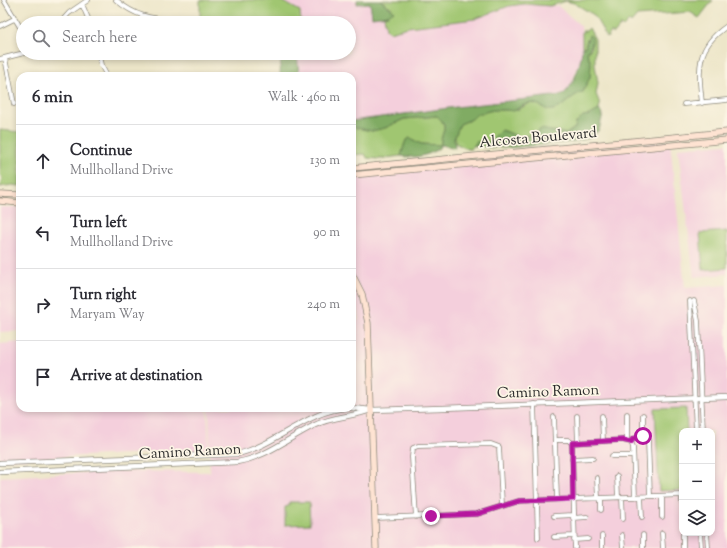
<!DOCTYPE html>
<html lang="en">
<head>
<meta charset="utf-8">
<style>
  :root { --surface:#fff; --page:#f7f7f7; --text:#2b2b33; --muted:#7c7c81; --line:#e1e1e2 }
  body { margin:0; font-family:"Sorts Mill Goudy",serif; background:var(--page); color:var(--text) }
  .controls { position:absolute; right:12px; bottom:12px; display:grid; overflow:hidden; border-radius:8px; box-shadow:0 2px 6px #0003 }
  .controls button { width:36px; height:36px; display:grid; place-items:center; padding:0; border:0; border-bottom:1px solid var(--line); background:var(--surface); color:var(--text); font:20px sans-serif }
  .stop { position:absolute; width:12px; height:12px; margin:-9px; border:3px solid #b5179e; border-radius:50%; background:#fff }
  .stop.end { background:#b5179e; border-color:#fff; box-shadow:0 1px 4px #0008 }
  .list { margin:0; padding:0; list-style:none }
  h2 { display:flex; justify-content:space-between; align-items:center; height:52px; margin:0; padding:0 16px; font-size:17px }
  h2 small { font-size:13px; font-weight:400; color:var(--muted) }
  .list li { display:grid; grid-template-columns:26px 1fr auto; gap:12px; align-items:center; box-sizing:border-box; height:72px; padding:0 16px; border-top:1px solid var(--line) }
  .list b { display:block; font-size:15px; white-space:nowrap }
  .list p { margin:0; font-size:13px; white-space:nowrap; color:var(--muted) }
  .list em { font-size:13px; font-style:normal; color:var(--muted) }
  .icon { flex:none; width:22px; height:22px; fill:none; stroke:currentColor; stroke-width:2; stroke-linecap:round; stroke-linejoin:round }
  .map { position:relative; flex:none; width:727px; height:548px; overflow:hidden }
  .search { position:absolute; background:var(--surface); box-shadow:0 2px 6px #0003; left:16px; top:16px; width:340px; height:44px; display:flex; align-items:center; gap:10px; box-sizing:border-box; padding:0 14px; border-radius:22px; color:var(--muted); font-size:15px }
  .panel { position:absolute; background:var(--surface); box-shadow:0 2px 6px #0003; left:16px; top:72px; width:340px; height:340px; border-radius:12px }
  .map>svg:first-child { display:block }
  .built { fill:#f4cfdc; fill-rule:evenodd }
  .green { fill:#a0c671; stroke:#66784e }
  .forest { fill:#80ab63; stroke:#566b47 }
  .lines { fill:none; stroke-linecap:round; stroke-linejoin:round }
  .minor-casing { stroke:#8c887a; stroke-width:5.5 }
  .tertiary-casing { stroke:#8c887a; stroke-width:6 }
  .secondary-casing { stroke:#8c887a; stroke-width:7 }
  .minor { stroke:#fff; stroke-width:4 }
  .tertiary { stroke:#fff; stroke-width:4.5 }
  .secondary { stroke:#fee3d2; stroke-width:5.5 }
  .route { stroke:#b5179e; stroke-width:5 }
  .labels { text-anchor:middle; stroke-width:3.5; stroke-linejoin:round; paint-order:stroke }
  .street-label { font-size:15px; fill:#2b2b2b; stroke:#fcf5e5 }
</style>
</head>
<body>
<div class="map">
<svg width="727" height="548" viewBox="0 0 727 548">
  <rect width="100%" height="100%" fill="#fcf5e5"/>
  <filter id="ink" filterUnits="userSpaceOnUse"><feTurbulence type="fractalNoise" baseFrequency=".025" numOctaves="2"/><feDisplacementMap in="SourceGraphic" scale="8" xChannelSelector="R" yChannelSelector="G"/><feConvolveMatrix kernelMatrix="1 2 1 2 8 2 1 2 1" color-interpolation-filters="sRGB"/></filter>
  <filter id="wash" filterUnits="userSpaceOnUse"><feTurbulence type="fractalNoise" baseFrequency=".012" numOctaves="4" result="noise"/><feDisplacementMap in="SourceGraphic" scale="16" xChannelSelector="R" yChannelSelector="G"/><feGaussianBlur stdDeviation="0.9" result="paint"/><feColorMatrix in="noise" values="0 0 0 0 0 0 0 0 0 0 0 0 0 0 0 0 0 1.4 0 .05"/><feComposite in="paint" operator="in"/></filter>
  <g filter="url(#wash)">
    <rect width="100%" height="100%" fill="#ede6c9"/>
    <path class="built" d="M280,0H357V4L370,3L372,17L384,16L386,29L391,32L408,27L475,19L509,6L524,4L558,6L581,26L582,55L571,84L567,92L562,95L456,107L352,121V76H299L297,53H349V23H301L300,11Z
      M670,141L685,288L727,285V548H0V477L116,471L210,472L209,408H352V321L359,320L356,305L352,294V172ZM682,431H712V533H682Z
      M727,144V274L694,277L678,148Z
      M0,207H20V331L0,332Z
      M20,342V408H207L209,450L0,460V344Z"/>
    <path class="green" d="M200,0H280L300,11L301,22L200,23Z
      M380,0H713L699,18L690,12L637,16L631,23L629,21L623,27L621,25L614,34L611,32L607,38L594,15L574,3L566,1L550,6L524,4L509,6L475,19L408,27L390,32L386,29L384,16L388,15L392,8Z
      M589,28L595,39V65L598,83L596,94L600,104L599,110L591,115L583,116L576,123L575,128L566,134L555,131L536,133L519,138L505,131L497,134L489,142C480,140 477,141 471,149H467L455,143V135L460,124L472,119L477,114L493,110H517L530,103L537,104L549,110L576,94L583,92L590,77L591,62L587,53L592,47L587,39L585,47H582V31H586Z
      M437,116C451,128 440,131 441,145L421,144L409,138L405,143L401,156L377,159L367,158L365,154L352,155V127L372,131L385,128L404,119Z
      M0,130L20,132V186L12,185L0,187L2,178L0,175Z
      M727,231V268L703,270L700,233Z
      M686,408L687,431H682V490L659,491L655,409Z
      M289,502H309L310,524L285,525V507L289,506Z"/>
    <path class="forest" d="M357,0H380L394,11L388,15L372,17L370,3L357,4Z
      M589,35L592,37C593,46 590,46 587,53L591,64L590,77L583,92C571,95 565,107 553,110C545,112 539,102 530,103C523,104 519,109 513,111L507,110H493L477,114L472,119L460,124L454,139L455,148L442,145C434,155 414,159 401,156L405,142L409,138L421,144L441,145C440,131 451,128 437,116L404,119L385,128L372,131L352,127V121L456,107L562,95C574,87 582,61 582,47H585Z
      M281,53H297L299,76H280Z
      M599,110L603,114L599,130L590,138L573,142L507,148L474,146L476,142L481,141L489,142L501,130C519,135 522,144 541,129L566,134L575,128L576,123L583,116L590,115Z"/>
  </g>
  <g filter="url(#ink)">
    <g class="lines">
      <defs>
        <path id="minor" d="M4,0L23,32
          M116,0C135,16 150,19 174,20
          M82,4L90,23
          M60,23L69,13L88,0
          M0,26L14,19
          M98,53L101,65L107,76
          M5,58L14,104
          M0,59L24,53
          M702,103C698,68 696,47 727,26
          M684,104L727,100
          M690,301L696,431
          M694,301L698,321L703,431
          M534,404L538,538
          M627,414V440
          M643,415V436
          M577,416L578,442
          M602,416L603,441
          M554,417L557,499
          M555,440H568L572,443
          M631,442L633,439L643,436L648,440L650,496
          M612,456H633
          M572,459L593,458
          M617,476L618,497
          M597,478L598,498
          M682,495V503
          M662,496V517
          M622,497L623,519
          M641,497L642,517
          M601,510V498
          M554,516L573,515
          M416,517L412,457L413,448L418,446L491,444L499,447L502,505
          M375,518L477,514L519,501L682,495
          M573,518L587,517
          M662,533L663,548
          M700,533L701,548
          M707,533L708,548
          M683,534V548
          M622,535L623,548
          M643,535V548
          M602,536V548
          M554,537L573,536
          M574,540L588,539
          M575,548L572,443L622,440L631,442L633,447L635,497"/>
        <path id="tertiary" d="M352,408L371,410L443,408L727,397
          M0,463L237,454C277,445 307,410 348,408
          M0,472L237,462C267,457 288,438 315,425C333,416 353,417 371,410"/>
        <path id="secondary" d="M352,168L727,132
          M352,175L727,140
          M0,194L20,195
          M0,201L20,203
          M352,274L362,294L368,323L376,548"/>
      </defs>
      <use href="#minor" class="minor-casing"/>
      <use href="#tertiary" class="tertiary-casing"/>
      <use href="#secondary" class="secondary-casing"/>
      <use href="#minor" class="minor"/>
      <use href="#tertiary" class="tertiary"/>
      <use href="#secondary" class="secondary"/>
    </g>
  </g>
  <g class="lines" filter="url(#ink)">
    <path class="route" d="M431,516L477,514L519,501L573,499L572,443L622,440L631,442L633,439L643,436"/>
  </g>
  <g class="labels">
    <g class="street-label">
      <text transform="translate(538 137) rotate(-5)" y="5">Alcosta Boulevard</text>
      <text transform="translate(548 391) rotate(-2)" y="5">Camino Ramon</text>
      <text transform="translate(190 451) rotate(-3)" y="5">Camino Ramon</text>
    </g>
  </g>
</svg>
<div class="controls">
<button>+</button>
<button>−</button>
<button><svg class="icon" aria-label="layers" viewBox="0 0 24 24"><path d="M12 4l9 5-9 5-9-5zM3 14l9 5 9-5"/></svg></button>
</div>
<div class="stop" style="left:643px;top:436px"></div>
<div class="stop end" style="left:431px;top:516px"></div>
<div class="search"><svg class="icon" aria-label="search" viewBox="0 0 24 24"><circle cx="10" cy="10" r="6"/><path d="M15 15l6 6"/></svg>Search here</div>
<section class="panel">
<h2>6 min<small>Walk · 460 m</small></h2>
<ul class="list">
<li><svg class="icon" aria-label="ahead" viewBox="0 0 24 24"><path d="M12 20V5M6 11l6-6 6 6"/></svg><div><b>Continue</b><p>Mullholland Drive</p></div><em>130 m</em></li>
<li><svg class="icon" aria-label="left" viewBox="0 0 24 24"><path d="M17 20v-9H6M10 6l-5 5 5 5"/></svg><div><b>Turn left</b><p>Mullholland Drive</p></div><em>90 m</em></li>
<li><svg class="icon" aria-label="right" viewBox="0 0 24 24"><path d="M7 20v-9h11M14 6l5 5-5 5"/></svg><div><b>Turn right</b><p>Maryam Way</p></div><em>240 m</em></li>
<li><svg class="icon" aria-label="arrive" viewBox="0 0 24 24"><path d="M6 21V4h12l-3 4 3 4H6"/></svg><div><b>Arrive at destination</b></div></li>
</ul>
</section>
</div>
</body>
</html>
